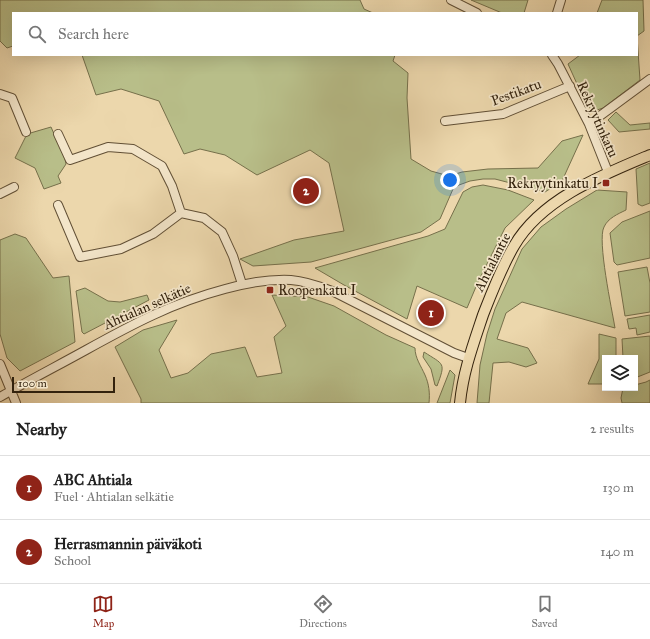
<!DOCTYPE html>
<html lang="en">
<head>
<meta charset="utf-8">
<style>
  :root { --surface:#fff; --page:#f6f6f6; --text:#222; --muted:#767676; --line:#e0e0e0; --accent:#8f2418 }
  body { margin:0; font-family:"IM FELL Great Primer",serif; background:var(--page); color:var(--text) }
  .controls { position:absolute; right:12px; bottom:12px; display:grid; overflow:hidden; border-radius:0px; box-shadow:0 4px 16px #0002 }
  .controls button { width:36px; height:36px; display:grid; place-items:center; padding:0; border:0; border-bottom:1px solid var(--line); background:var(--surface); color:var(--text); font:20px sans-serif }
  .scale { position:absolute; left:12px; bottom:10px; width:103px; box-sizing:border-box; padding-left:4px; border:2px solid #33220d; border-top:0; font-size:11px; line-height:14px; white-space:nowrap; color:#33220d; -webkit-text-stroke:3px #f3e5c9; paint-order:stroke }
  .you { position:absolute; left:450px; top:180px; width:14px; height:14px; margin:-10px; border:3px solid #fff; border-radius:50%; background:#1a73e8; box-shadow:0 0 0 6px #1a73e833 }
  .badge { display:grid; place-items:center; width:26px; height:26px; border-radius:50%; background:var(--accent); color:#fff; font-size:13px; font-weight:700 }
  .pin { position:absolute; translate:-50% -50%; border:2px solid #fff; box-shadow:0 1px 4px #0006 }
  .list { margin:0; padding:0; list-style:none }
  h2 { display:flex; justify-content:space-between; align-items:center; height:52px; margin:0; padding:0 16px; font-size:17px }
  h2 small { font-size:13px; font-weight:400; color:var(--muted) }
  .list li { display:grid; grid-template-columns:26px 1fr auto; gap:12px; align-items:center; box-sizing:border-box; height:64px; padding:0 16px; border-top:1px solid var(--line) }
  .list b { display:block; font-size:15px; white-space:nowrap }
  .list p { margin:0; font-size:13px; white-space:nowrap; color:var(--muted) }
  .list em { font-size:13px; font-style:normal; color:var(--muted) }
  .icon { flex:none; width:22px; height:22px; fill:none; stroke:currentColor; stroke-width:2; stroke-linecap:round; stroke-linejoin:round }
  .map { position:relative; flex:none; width:650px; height:403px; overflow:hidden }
  .search { position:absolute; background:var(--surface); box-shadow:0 4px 16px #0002; left:12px; right:12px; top:12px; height:44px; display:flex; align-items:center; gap:10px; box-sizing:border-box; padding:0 14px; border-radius:0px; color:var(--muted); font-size:15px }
  .sheet { height:180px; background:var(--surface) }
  nav { display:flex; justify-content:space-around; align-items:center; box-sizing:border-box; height:56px; border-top:1px solid var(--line); background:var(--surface); font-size:11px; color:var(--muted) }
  nav a { display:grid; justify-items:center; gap:2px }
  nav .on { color:var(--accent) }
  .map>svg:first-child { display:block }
  .green { fill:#b8be89; stroke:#76704b }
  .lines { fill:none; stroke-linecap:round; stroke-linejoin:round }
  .minor-casing { stroke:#614f35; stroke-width:10 }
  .major-casing { stroke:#33220d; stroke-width:12 }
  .minor { stroke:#f3e5c9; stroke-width:8 }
  .major { stroke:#ecd7ac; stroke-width:10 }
  .poi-dot { fill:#8f2418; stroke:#f3e5c9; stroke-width:1.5 }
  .labels { text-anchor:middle; stroke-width:3.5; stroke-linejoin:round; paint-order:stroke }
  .street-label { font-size:14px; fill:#33220d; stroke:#f3e5c9 }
  .poi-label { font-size:14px; fill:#33220d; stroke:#f3e5c9; text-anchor:end }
</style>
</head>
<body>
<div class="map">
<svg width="650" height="403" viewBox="0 0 650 403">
  <rect width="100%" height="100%" fill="#ecd7ac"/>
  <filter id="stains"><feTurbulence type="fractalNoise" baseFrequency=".005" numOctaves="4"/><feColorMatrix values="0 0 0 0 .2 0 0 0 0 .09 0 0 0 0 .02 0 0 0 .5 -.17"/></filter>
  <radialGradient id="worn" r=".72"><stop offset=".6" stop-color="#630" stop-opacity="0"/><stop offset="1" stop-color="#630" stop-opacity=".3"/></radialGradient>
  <path class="green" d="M0,0H360L364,9L373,13H13V46L7,48L0,41Z
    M471,0H528L524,13H502Z
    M602,0H643L644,31L637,36L640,80L603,108L594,111L587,106L568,64L580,55H637V13H597Z
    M82,55H395L393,61L408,73L407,98L411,159L431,171L449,176L462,172L488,169L538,168L562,141L583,135L562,181L545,192L495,179H483L470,181L459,185L453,189L440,219L421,232L311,262L253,266L240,259L294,240L344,231L329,163L310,150L257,175L225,155L200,149L184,154L159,101L121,89L96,95Z
    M616,112L630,125L650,123V129L619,132L608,120Z
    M51,127L65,159L66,164L58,176L61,183L44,189L35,168L15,158L27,134Z
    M650,163V203L642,206L638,204L636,169Z
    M483,185L508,190L534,200L505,228L478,282L467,308L417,286L407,319L344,285L315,268L428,236L445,229L463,192L472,187Z
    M597,190L627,192L626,210C618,214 608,218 604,227C597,240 612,310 615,328L522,302L506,313L497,339L528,348L537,363L526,367L509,362L493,363L489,403H477L480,365L487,334L495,309L522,249L541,227L566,209Z
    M650,211V258L617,265L614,262L610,233L622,222Z
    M15,234L26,238L53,278L69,276L75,342L20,371L7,358L0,334V240Z
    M647,267L650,283V312L625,316L618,272Z
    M85,288L108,301L120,302L147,295L149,300L84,334L82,332L76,291Z
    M272,295L308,297L334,306L386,335L415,348C415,358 421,366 425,375C429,384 430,393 429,403H141V399L115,347L143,330L177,320L159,350L171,378L188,373L211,354L245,347L257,377L282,373L274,337L286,326Z
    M650,315V332L637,335L636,328L629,329L627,319Z
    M599,334L616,338V358H605V384H588L599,359Z
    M650,336V372L635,378V358H623L622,339Z
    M424,352C444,365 446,362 437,386L435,385L431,369L423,357Z
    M450,370L455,375L450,403H437Z
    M650,380V403H622L621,398L623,388H635V385L646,382Z"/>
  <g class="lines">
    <defs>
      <path id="minor" d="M451,0L477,13
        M557,13L561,0
        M552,55L558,64L589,124L608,172
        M0,94L12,98L26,132
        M445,121L503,114L570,86
        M589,124L650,79
        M58,134L70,160L108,147L133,149L162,166L172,186L181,213
        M0,194L14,187
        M58,205L80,257L121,249L153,234L181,213
        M181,213L204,218L222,232L233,256L242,284
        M0,364L16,403
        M0,397C28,381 57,366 86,350C133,324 172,303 225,289C246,283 269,279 291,280C305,281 319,286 332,291L454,353L468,358"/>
      <path id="major" d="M460,403C463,372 473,345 483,315C492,292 501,268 514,246C541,199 602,175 650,155"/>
    </defs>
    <use href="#minor" class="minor-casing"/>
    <use href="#major" class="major-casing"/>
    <use href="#minor" class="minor"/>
    <use href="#major" class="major"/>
  </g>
  <g class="poi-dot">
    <rect x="602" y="179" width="8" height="8" rx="2"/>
    <rect x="266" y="286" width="8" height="8" rx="2"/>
  </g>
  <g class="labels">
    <g class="street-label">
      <text transform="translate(516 92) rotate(-20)" y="5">Pestikatu</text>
      <text transform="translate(598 119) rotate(66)" y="5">Rekryytinkatu</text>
      <text transform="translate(492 262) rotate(-63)" y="5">Ahtialantie</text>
      <text transform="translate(147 306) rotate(-24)" y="5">Ahtialan selkätie</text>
    </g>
    <g class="poi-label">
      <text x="598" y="188">Rekryytinkatu I</text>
      <text x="278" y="295" text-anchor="start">Roopenkatu I</text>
    </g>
  </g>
  <rect width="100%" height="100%" filter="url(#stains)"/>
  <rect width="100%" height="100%" fill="url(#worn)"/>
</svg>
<div class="controls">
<button><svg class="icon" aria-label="layers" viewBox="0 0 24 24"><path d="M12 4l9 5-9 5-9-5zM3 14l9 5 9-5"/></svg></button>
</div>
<div class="scale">100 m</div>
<div class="you"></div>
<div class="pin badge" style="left:431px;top:313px">1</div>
<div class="pin badge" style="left:306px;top:191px">2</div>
<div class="search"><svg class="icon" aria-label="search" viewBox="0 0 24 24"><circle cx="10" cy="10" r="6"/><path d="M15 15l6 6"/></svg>Search here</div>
</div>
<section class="sheet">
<h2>Nearby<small>2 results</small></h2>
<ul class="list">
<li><span class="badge">1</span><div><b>ABC Ahtiala</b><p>Fuel · Ahtialan selkätie</p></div><em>130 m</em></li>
<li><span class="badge">2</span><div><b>Herrasmannin päiväkoti</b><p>School</p></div><em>140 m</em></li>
</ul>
</section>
<nav>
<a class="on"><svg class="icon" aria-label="map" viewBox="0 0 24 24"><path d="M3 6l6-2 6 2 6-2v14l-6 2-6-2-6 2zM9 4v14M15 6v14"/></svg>Map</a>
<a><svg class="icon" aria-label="directions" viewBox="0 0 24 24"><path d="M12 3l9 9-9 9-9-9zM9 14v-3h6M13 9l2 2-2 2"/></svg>Directions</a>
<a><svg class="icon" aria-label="saved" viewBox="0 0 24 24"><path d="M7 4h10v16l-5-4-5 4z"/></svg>Saved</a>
</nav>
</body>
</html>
